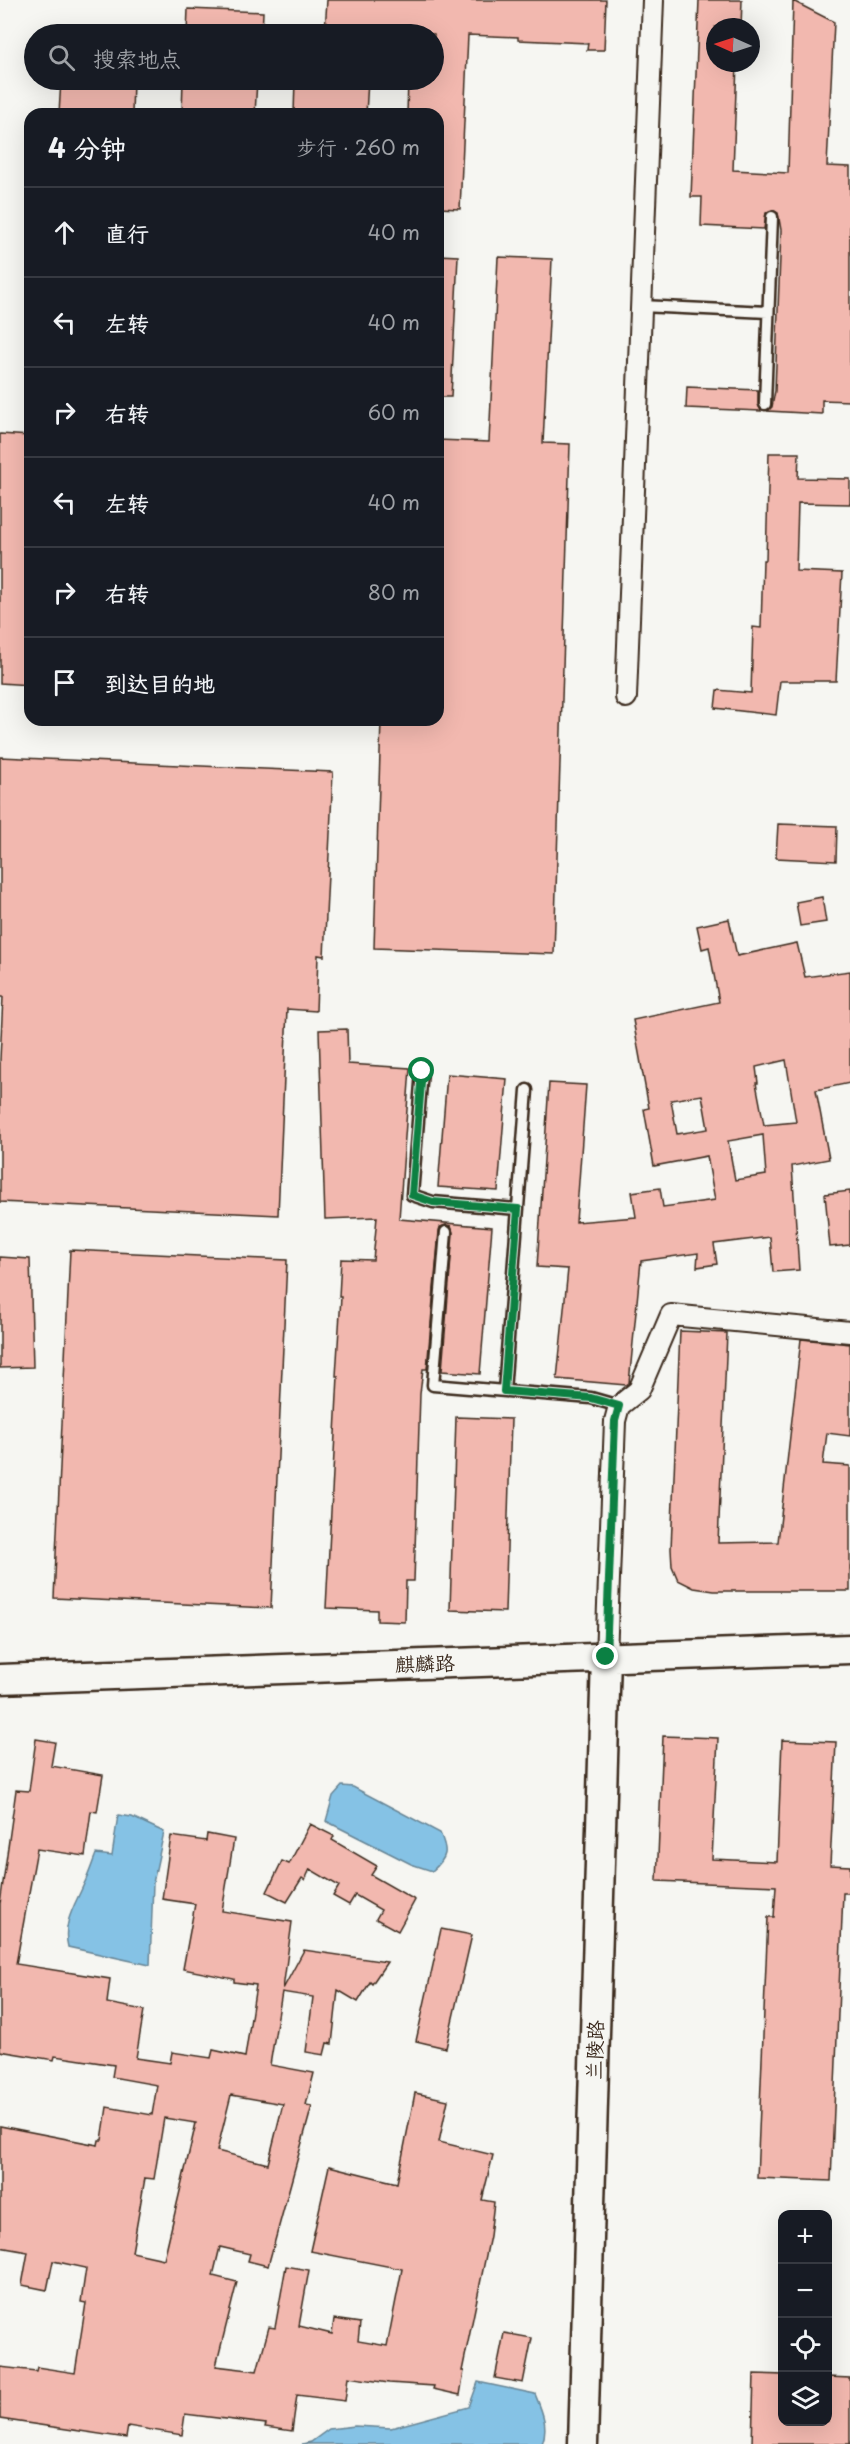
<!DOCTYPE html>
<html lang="zh">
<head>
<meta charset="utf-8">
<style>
  :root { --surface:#171b24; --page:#242831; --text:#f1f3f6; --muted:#9ea1a6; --line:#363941 }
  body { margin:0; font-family:"Playpen Sans","LXGW WenKai TC",sans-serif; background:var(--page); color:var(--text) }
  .controls { position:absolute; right:18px; bottom:18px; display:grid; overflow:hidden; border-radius:12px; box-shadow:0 6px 24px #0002 }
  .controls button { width:54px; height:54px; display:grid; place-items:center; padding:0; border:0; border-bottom:2px solid var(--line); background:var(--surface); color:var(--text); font:30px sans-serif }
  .compass { position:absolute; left:706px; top:18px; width:54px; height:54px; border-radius:50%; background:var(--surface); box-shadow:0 6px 24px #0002; rotate:273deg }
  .stop { position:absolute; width:18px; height:18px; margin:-14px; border:4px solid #0b8043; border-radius:50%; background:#fff }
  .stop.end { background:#0b8043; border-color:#fff; box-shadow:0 2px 6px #0008 }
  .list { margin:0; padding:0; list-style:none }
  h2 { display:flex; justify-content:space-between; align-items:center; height:78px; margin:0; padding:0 24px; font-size:26px }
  h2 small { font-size:20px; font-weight:400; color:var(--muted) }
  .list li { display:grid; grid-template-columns:39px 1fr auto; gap:18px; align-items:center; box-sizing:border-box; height:90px; padding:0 24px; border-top:2px solid var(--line) }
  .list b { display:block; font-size:22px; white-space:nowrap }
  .list em { font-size:20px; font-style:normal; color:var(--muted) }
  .icon { flex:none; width:33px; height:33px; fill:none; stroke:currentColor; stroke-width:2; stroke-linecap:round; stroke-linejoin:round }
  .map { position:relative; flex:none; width:850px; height:2444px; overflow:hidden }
  .search { position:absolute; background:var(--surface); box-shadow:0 6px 24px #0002; left:24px; top:24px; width:420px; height:66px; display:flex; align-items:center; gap:15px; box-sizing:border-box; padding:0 21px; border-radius:33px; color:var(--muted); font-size:22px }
  .panel { position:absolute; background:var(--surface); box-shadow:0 6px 24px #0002; left:24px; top:108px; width:420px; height:618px; border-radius:18px }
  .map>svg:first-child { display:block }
  .water { fill:#85c2e5; stroke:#678595; stroke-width:1.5 }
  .building { fill:#f2b8af; stroke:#3b2a1e; stroke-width:1.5; fill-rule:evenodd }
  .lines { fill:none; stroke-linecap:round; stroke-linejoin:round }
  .lane-casing { stroke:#3b2a1e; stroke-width:15 }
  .street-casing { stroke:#3b2a1e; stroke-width:24 }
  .secondary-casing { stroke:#3b2a1e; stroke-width:33 }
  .lane { stroke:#f6f6f2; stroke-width:10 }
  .street { stroke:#f6f6f2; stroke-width:20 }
  .secondary { stroke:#f6f6f2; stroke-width:28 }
  .route { stroke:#0b8043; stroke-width:8 }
  .labels { text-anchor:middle; stroke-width:4.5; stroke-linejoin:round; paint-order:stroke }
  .street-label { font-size:20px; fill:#3b2a1e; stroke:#f6f6f2 }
</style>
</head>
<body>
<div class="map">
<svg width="850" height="2444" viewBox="0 0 850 2444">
  <rect width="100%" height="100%" fill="#f6f6f2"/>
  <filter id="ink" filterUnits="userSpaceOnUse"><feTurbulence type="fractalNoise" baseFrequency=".0167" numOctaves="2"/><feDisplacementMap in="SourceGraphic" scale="12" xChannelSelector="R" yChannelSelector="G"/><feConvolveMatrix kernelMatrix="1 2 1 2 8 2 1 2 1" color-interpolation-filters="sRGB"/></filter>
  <g filter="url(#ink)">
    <path class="water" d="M342,1786L353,1787L440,1833C448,1851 448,1857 432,1871L411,1864L326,1821L333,1796Z
      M118,1815L132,1817L164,1832L153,1883L150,1965L68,1947C62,1923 75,1905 84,1884C89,1874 92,1864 96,1854L112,1856Z
      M478,2382L535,2394C542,2411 549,2426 542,2444H302L311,2442L329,2429L355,2426L391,2428L469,2407Z"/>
    <path class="building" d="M327,0H606L604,50H587L588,43L518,40V37L468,35L460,209L438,208V114H407L408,80H434V34L325,31Z
      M699,0H742L741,27H715V63H737L733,170L788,173L793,1L834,22L827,166L850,167V401L822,400V414L768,411L772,407L775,391L781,230L778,213L772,210L766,213L764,229L701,226L702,197H691Z
      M188,9L263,12L262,34H187Z
      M61,80H133L132,114H59Z
      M183,80H257L255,114H182Z
      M295,80H368L366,114H294Z
      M438,255L458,256L451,397H438Z
      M498,257L552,259L543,443L570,444L554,954L374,948L381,720H438V440L489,442Z
      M687,387L758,390V404L761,411L686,408Z
      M0,434L30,436V685L0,683Z
      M769,453H799L798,478L850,479V504L798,503L796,571L842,573L836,681H780L776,715L715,708L717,690L751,693L753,627L761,628L763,560H766Z
      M0,757L333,772L324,956L318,955L316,1011L287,1009L278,1215L0,1202V1059L3,997H0Z
      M778,824L837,826L836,861L776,858Z
      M822,897L826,922L800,926L796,902Z
      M729,919L737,956L797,943L805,977L850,971V1083L816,1090L829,1159L792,1166L799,1270L773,1272L770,1237L714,1244L717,1264L697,1267L698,1253L641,1261L629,1383L626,1385L557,1379L568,1269L537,1267L549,1083L586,1085L576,1222L636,1217L632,1192L660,1188L663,1207L715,1200L707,1156L654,1166L644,1109L649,1108L633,1020L719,1002L709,947L702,949L697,926ZM786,1060L796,1122L764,1125L756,1083H758L756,1067ZM702,1095L708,1129L677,1134L671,1100ZM763,1135L766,1175L735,1180L728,1141Z
      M347,1029L348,1064L410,1068L399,1219L492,1227L480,1374L442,1371L453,1233L451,1226L446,1225L440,1227L439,1231L427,1369H423L420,1394L414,1581H406L405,1622L377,1621V1610L326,1608L338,1376H336L341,1297H339L341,1259L373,1260L377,1217L325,1219L319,1030Z
      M447,1074L507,1079L498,1191L438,1187Z
      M850,1191V1245L830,1247L825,1194Z
      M70,1250L287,1260L271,1608L54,1598Z
      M0,1257L30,1259L33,1367L0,1368Z
      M680,1331L727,1333L718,1543L778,1542L801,1339L850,1344V1436L827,1433L823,1464L850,1466V1591H714L694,1588L678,1580L672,1566L671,1549Z
      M456,1417L511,1419L505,1612L450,1610Z
      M663,1736L718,1738L712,1859L777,1862L782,1740L836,1742L830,1865L850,1866V1893H843L831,2181L757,2178L768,1917H774L776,1886L657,1881Z
      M36,1739L55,1742L51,1766L103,1775L97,1812L91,1811L85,1856L37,1849L16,1964L110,1979L107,2003L144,2010L136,2058L170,2063L172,2052L211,2058L213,2050L245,2057L256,1985L234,1982V1979L183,1969L195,1904L162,1899L171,1836L206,1841L207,1834L234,1839L222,1911L292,1922L283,1989L304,1950L387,1962L372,1984L370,1982L358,2002L338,1990L332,2044L327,2043L324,2055L306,2052L313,1997L282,1992L270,2065L314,2073L306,2105L312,2106L268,2266L248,2261L250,2254L220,2247L213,2276L237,2282L216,2366L257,2371L269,2327L275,2328L286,2266L309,2270L299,2326L332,2334L334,2319L360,2323L358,2341L387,2346L402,2269L310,2251L329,2166L397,2183L415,2093L448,2100L439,2142L493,2155L482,2200L494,2202L490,2236L462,2371H464L460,2395L433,2389L434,2386L389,2383L348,2377L345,2401L297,2395L292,2431L265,2427L266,2424L185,2414L182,2435L128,2426L126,2438L0,2419V2367L36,2371L37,2367L75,2373L86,2303L81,2302L86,2268L53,2261L47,2290L22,2285L28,2252L0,2247V2126L98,2145L99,2140H102L107,2107L152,2115L157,2085L112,2077L114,2065L55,2056L54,2060L0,2051V1904L16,1790L29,1791ZM231,2095L283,2104L268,2164L217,2151ZM164,2118L196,2123L164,2259L132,2252L145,2178L154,2179Z
      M310,1824L334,1836L332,1840L377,1866L371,1875L415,1900L398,1931L376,1919L381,1910L355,1895L349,1905L333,1896L339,1886L310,1869L305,1880L302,1878L287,1902L267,1892L282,1861L289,1864Z
      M441,1929L472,1935L446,2048L416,2041Z
      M504,2333L532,2338L523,2383L495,2378Z
      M754,2374L783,2375V2421H828V2377L850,2378V2444H752Z"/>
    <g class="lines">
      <defs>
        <path id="lane" d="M641,306L768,312
          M765,404L772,217
          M422,1071L412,1195L433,1202L518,1209
          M446,1232L433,1385L591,1398L619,1406
          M504,1391L527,1090"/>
        <path id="street" d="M626,697L653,0
          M606,1657L615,1421L619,1406L639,1390L671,1315L850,1332"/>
        <path id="secondary" d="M0,1679L850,1649
          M583,2444L606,1657"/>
      </defs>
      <use href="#lane" class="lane-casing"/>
      <use href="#street" class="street-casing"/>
      <use href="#secondary" class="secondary-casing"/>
      <use href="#lane" class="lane"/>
      <use href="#street" class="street"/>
      <use href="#secondary" class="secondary"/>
    </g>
  </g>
  <g class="lines" filter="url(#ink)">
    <path class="route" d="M422,1071L412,1195L433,1202L518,1209L504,1391L591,1398L619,1406L615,1421L606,1657"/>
  </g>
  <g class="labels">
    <g class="street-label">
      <text transform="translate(425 1664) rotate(-2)" y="7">麒麟路</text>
      <text transform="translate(595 2050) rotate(-88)" y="7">兰陵路</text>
    </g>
  </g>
</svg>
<div class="controls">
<button>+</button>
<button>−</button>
<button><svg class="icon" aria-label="locate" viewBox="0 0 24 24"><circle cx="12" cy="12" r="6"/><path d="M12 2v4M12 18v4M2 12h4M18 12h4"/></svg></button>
<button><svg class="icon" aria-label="layers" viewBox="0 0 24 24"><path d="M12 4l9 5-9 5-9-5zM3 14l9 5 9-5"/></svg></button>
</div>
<svg class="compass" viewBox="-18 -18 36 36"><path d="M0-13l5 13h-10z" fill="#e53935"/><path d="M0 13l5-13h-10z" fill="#9ea1a6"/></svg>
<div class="stop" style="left:422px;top:1071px"></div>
<div class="stop end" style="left:606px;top:1657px"></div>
<div class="search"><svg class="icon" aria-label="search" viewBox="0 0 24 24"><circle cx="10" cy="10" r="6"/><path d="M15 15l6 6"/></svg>搜索地点</div>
<section class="panel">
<h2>4 分钟<small>步行 · 260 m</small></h2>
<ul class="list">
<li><svg class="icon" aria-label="ahead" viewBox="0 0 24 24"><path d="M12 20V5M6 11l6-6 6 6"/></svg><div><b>直行</b></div><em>40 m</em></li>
<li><svg class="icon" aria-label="left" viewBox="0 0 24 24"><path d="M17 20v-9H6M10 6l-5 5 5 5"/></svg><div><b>左转</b></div><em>40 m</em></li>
<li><svg class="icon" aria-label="right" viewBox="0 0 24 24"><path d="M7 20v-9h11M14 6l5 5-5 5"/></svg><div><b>右转</b></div><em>60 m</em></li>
<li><svg class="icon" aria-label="left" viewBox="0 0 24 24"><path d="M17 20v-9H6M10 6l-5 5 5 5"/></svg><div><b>左转</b></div><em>40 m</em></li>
<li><svg class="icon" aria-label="right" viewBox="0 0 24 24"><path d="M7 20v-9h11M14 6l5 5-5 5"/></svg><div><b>右转</b></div><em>80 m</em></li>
<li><svg class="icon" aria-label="arrive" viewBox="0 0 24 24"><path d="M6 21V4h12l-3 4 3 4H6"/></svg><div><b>到达目的地</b></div></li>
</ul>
</section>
</div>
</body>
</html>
